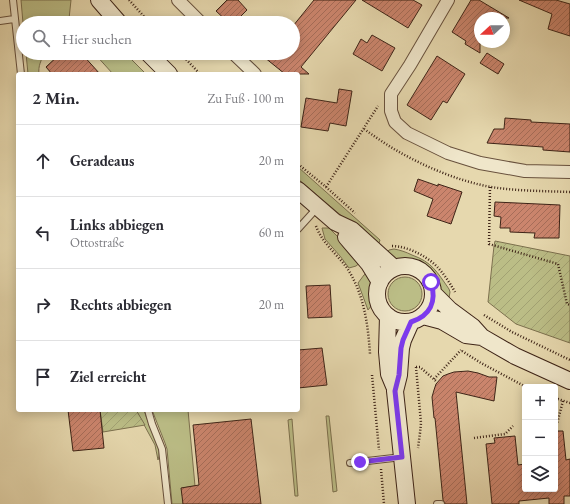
<!DOCTYPE html>
<html lang="de">
<head>
<meta charset="utf-8">
<style>
  :root { --surface:#fff; --page:#f2f2f3; --text:#2b2b33; --muted:#7c7c81; --line:#e1e1e2 }
  body { margin:0; font-family:"EB Garamond",serif; background:var(--page); color:var(--text) }
  .controls { position:absolute; right:12px; bottom:12px; display:grid; overflow:hidden; border-radius:4px; box-shadow:0 2px 10px #0003 }
  .controls button { width:36px; height:36px; display:grid; place-items:center; padding:0; border:0; border-bottom:1px solid var(--line); background:var(--surface); color:var(--text); font:20px sans-serif }
  .compass { position:absolute; left:474px; top:12px; width:36px; height:36px; border-radius:50%; background:var(--surface); box-shadow:0 2px 10px #0003; rotate:249deg }
  .stop { position:absolute; width:12px; height:12px; margin:-9px; border:3px solid #7c3aed; border-radius:50%; background:#fff }
  .stop.end { background:#7c3aed; border-color:#fff; box-shadow:0 1px 4px #0008 }
  .list { margin:0; padding:0; list-style:none }
  h2 { display:flex; justify-content:space-between; align-items:center; height:52px; margin:0; padding:0 16px; font-size:17px }
  h2 small { font-size:13px; font-weight:400; color:var(--muted) }
  .list li { display:grid; grid-template-columns:26px 1fr auto; gap:12px; align-items:center; box-sizing:border-box; height:72px; padding:0 16px; border-top:1px solid var(--line) }
  .list b { display:block; font-size:15px; white-space:nowrap }
  .list p { margin:0; font-size:13px; white-space:nowrap; color:var(--muted) }
  .list em { font-size:13px; font-style:normal; color:var(--muted) }
  .icon { flex:none; width:22px; height:22px; fill:none; stroke:currentColor; stroke-width:2; stroke-linecap:round; stroke-linejoin:round }
  .map { position:relative; flex:none; width:570px; height:504px; overflow:hidden }
  .search { position:absolute; background:var(--surface); box-shadow:0 2px 10px #0003; left:16px; top:16px; width:284px; height:44px; display:flex; align-items:center; gap:10px; box-sizing:border-box; padding:0 14px; border-radius:22px; color:var(--muted); font-size:15px }
  .panel { position:absolute; background:var(--surface); box-shadow:0 2px 10px #0003; left:16px; top:72px; width:284px; height:340px; border-radius:4px }
  .map>svg:first-child { display:block }
  .grass { fill:#bbbd86; stroke:#7c704e }
  .garden { fill:url(#garden-furrows); stroke:#7c704e }
  .building { fill:url(#building-hatch); stroke:#3e2417 }
  .lines { fill:none; stroke-linecap:round; stroke-linejoin:round }
  .service-casing { stroke:#68513d; stroke-width:8 }
  .minor-casing { stroke:#68513d; stroke-width:14 }
  .secondary-casing { stroke:#3e2417; stroke-width:18 }
  .path { stroke:#3e2417; stroke-width:2.5; stroke-dasharray:1 2; stroke-linecap:butt }
  .service { stroke:#efe6ca; stroke-width:6 }
  .minor { stroke:#efe6ca; stroke-width:12 }
  .secondary { stroke:#efe6ca; stroke-width:16 }
  .route { stroke:#7c3aed; stroke-width:5 }
</style>
</head>
<body>
<div class="map">
<svg width="570" height="504" viewBox="0 0 570 504">
  <defs>
    <pattern id="garden-furrows" width="10" height="10" patternUnits="userSpaceOnUse"><rect width="10" height="10" fill="#bbbd86"/><path d="M-1 1l2-2M0 10L10 0M9 11l2-2" fill="none" stroke="#a2a273"/></pattern>
    <pattern id="building-hatch" width="6" height="6" patternUnits="userSpaceOnUse"><rect width="6" height="6" fill="#cb856d"/><path d="M-1 1l2-2M0 6l6-6M5 7l2-2" fill="none" stroke="#a66d59"/></pattern>
  </defs>
  <rect width="100%" height="100%" fill="#e6d8ae"/>
  <filter id="stains"><feTurbulence type="fractalNoise" baseFrequency=".005" numOctaves="4"/><feColorMatrix values="0 0 0 0 .2 0 0 0 0 .09 0 0 0 0 .02 0 0 0 .5 -.17"/></filter>
  <radialGradient id="worn" r=".72"><stop offset=".6" stop-color="#630" stop-opacity="0"/><stop offset="1" stop-color="#630" stop-opacity=".3"/></radialGradient>
  <path class="grass" d="M21,0H71L69,19L67,21L62,20L59,21L58,23H23Z
    M26,53H45C41,60 38,66 39,74H28Z
    M94,53H125L146,74H113Z
    M298,167L380,240L379,243L350,223L298,179Z
    M322,228H329L339,238L361,262L356,266L349,268L340,256L325,239Z
    M394,249C400,250 406,252 412,255C432,262 437,272 449,289L450,292L449,298C446,296 442,293 439,290C437,287 436,280 433,276C425,261 407,258 392,260L386,254L389,250Z
    M368,272L371,282V293L372,305L368,310L358,283L364,275Z
    M388 294a17 17 0 1 1 34 0a17 17 0 1 1-34 0Z
    M136,410H144C146,416 148,423 151,429C155,439 162,449 158,460L155,445Z
    M152,410H188L195,486L182,488L183,504H172L167,449L165,443Z
    M326,416H329L337,491L333,492Z
    M292,419L298,496H295L288,420Z"/>
  <path class="garden" d="M495,241L570,256V343L516,324L488,302L494,246Z
    M100,410H136L145,425L103,432Z"/>
  <path class="building" d="M227,0H238L247,10L234,23H229L216,11Z
    M314,0H356L301,67L309,74H285L259,53H293V26Z
    M362,0H413L422,5L408,28Z
    M471,0H479L509,18H480V53L465,44L466,41L452,32Z
    M519,0H556L570,4V36L548,29L552,14Z
    M372,35L395,48L382,71L353,54L361,39L367,43Z
    M61,53H81L100,74H52L46,67Z
    M487,53L504,64L498,74L480,63Z
    M437,56L465,74L447,103L443,101L431,120L407,105Z
    M339,89L352,91L346,126L330,123L328,131L301,127L306,98L337,103Z
    M505,118L531,120V122L570,124V152L543,150V147L487,143L494,129H504Z
    M418,179L438,186V184L462,192L451,224L427,216L433,199L414,191Z
    M495,202L560,205L559,238H534L535,233L510,232V228H500L501,217L494,216Z
    M330,285L332,317L308,318L306,286Z
    M322,348L327,385L298,388V350Z
    M468,371L478,373L489,377H497L494,401L456,392L467,504H445L443,500L435,418H434L432,397L434,390L436,384L443,376L448,374L454,372Z
    M68,410H100L104,448L73,451Z
    M251,419L261,504H183L181,488L199,485L193,425Z
    M555,431H563L566,460L570,459V496H564V504H549V498L519,501V504H492L486,444L495,443L494,438L515,436L518,465L525,464V489H555Z"/>
  <g class="lines">
    <defs>
      <path id="service" d="M13,0L21,74
        M0,21L14,19
        M298,229L317,208
        M148,410L152,424L162,449L168,504
        M350,463L402,457
        M437,504H441"/>
      <path id="minor" d="M178,0L201,23
        M448,0L410,65L391,94V111L395,122L407,133L448,153L480,163L525,171L570,172
        M233,53L255,74"/>
      <path id="secondary" d="M99,0L119,23
        M148,53L169,74
        M298,190L335,222L352,230L394,268
        M346,237L369,264L380,282
        M377 294a28 28 0 1 1 56 0a28 28 0 1 1-56 0Z
        M434,294L450,310L473,327L482,337
        M388,316L387,352L389,374L394,386
        M423,316L442,321L466,335L482,337L515,356L570,381
        M407,504L395,391L399,375L401,348L403,340L411,322"/>
    </defs>
    <use href="#service" class="service-casing"/>
    <use href="#minor" class="minor-casing"/>
    <use href="#secondary" class="secondary-casing"/>
    <path class="path" d="M129,0L150,23
      M180,53L200,74
      M364,129C374,136 384,143 394,149C423,166 458,181 491,187C517,191 544,191 570,192
      M298,164L326,187L355,213
      M326,187L378,106
      M490,187L489,244L558,264L567,304L570,305
      M316,226C322,243 337,254 347,268C364,294 368,324 370,354
      M392,246C399,246 405,248 411,250C433,259 443,271 455,292
      M484,315L512,332L570,360
      M462,351L481,363L526,387
      M416,367L421,423L420,433L418,448
      M416,367H420L437,382
      M372,375L379,450
      M434,379L461,350
      M555,398L570,403
      M555,431L563,401
      M474,438L505,434L513,426
      M381,469L384,504"/>
    <use href="#service" class="service"/>
    <use href="#minor" class="minor"/>
    <use href="#secondary" class="secondary"/>
  </g>
  <g class="lines">
    <path class="route" d="M360,462L402,457L395,391L399,375L401,348L403,340L411,322C430,316 437,302 431,282"/>
  </g>
  <rect width="100%" height="100%" filter="url(#stains)"/>
  <rect width="100%" height="100%" fill="url(#worn)"/>
</svg>
<div class="controls">
<button>+</button>
<button>−</button>
<button><svg class="icon" aria-label="layers" viewBox="0 0 24 24"><path d="M12 4l9 5-9 5-9-5zM3 14l9 5 9-5"/></svg></button>
</div>
<svg class="compass" viewBox="-18 -18 36 36"><path d="M0-13l5 13h-10z" fill="#e53935"/><path d="M0 13l5-13h-10z" fill="#7c7c81"/></svg>
<div class="stop" style="left:431px;top:282px"></div>
<div class="stop end" style="left:360px;top:462px"></div>
<div class="search"><svg class="icon" aria-label="search" viewBox="0 0 24 24"><circle cx="10" cy="10" r="6"/><path d="M15 15l6 6"/></svg>Hier suchen</div>
<section class="panel">
<h2>2 Min.<small>Zu Fuß · 100 m</small></h2>
<ul class="list">
<li><svg class="icon" aria-label="ahead" viewBox="0 0 24 24"><path d="M12 20V5M6 11l6-6 6 6"/></svg><div><b>Geradeaus</b></div><em>20 m</em></li>
<li><svg class="icon" aria-label="left" viewBox="0 0 24 24"><path d="M17 20v-9H6M10 6l-5 5 5 5"/></svg><div><b>Links abbiegen</b><p>Ottostraße</p></div><em>60 m</em></li>
<li><svg class="icon" aria-label="right" viewBox="0 0 24 24"><path d="M7 20v-9h11M14 6l5 5-5 5"/></svg><div><b>Rechts abbiegen</b></div><em>20 m</em></li>
<li><svg class="icon" aria-label="arrive" viewBox="0 0 24 24"><path d="M6 21V4h12l-3 4 3 4H6"/></svg><div><b>Ziel erreicht</b></div></li>
</ul>
</section>
</div>
</body>
</html>
